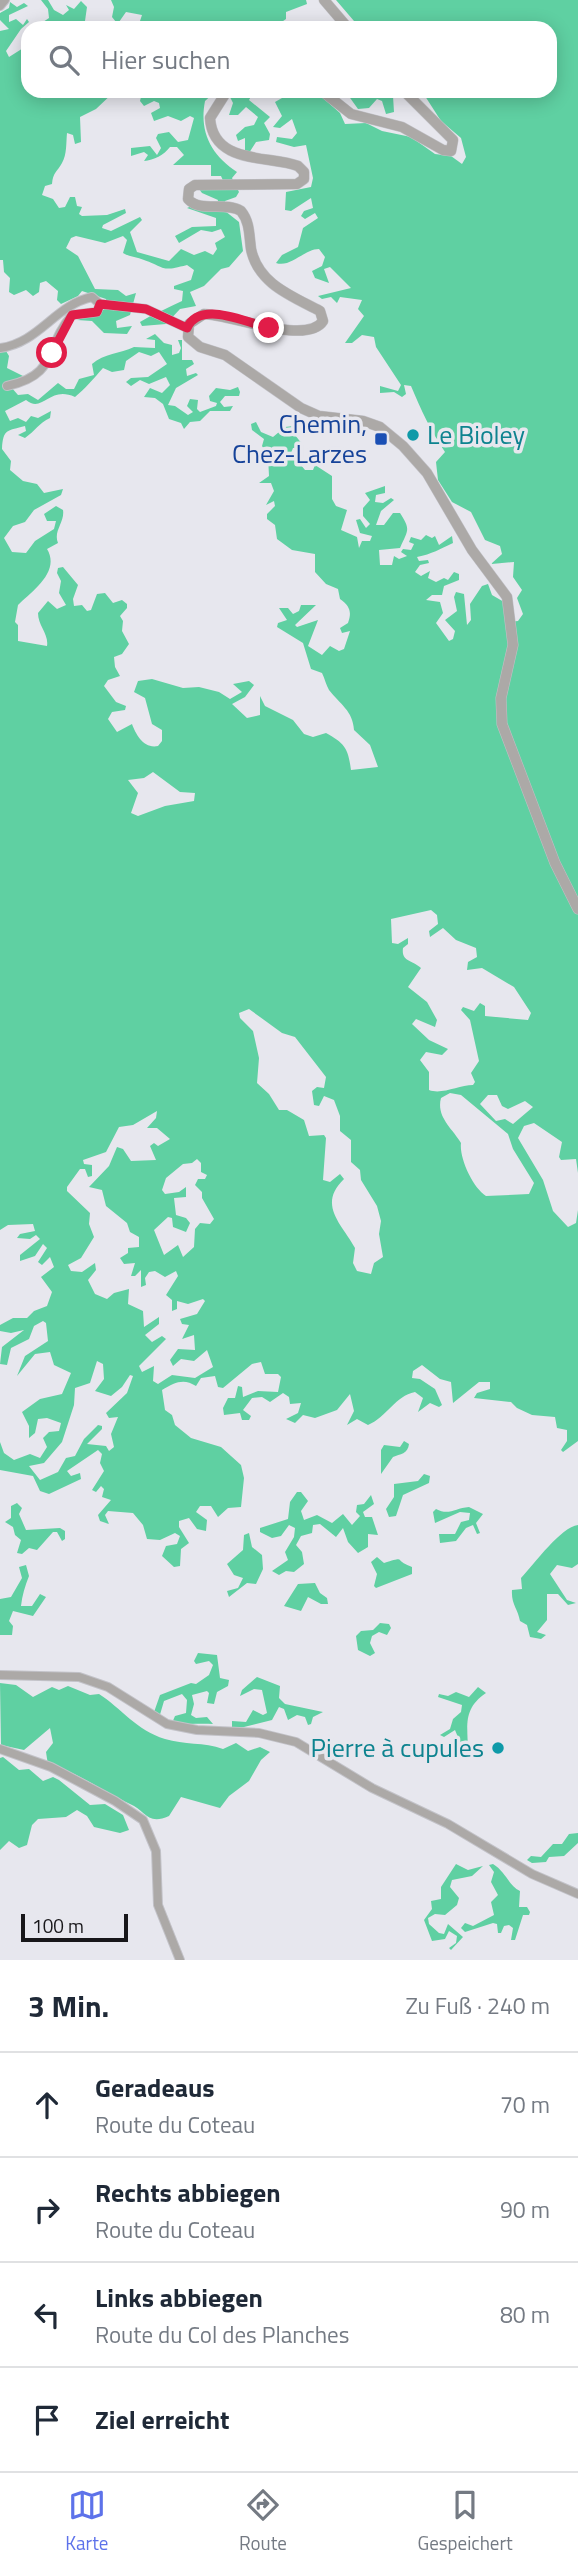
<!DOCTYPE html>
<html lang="de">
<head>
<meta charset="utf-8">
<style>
  :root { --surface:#fff; --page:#f6f6f7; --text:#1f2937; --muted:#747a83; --line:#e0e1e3; --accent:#5d72ea }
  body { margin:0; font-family:"Titillium Web",sans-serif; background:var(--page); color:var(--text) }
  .scale { position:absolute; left:21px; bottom:18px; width:107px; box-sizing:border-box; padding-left:7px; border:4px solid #18171a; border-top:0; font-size:19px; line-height:24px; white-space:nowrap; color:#18171a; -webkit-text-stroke:5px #e7e7ee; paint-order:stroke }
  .stop { position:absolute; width:21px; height:21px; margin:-16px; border:5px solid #e11d48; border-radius:50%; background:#fff }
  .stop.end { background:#e11d48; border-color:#fff; box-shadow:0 2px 7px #0008 }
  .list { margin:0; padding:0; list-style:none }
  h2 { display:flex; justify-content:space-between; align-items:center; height:91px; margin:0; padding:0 28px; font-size:30px }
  h2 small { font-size:23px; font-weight:400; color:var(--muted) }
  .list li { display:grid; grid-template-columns:46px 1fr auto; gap:21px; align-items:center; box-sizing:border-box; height:105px; padding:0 28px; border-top:2px solid var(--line) }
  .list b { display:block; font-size:26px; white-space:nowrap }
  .list p { margin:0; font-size:23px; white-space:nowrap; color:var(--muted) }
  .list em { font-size:23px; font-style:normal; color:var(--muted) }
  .icon { flex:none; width:38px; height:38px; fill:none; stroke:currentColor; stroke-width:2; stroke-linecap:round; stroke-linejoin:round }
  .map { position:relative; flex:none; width:578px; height:1960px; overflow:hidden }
  .search { position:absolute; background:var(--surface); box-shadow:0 4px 18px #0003; left:21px; right:21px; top:21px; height:77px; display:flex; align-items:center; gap:18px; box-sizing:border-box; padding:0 24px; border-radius:21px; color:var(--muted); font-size:26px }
  .sheet { height:511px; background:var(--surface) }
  nav { display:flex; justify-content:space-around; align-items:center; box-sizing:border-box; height:98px; border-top:2px solid var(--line); background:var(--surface); font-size:19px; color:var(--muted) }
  nav a { display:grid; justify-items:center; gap:4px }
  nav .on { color:var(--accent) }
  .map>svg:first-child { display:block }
  .forest { fill:#5fd0a2; fill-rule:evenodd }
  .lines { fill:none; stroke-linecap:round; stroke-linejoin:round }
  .minor-casing { stroke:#c2c2c8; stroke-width:10 }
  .tertiary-casing { stroke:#c2c2c8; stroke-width:11 }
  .minor { stroke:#aca9a7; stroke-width:8 }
  .tertiary { stroke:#aca9a7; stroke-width:10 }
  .route { stroke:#e11d48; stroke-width:9 }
  .culture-dot { fill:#0f9aa8; stroke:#e7e7ee; stroke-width:2.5 }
  .transit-dot { fill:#1a4fb4; stroke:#e7e7ee; stroke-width:2.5 }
  .labels { text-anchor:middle; stroke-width:7; stroke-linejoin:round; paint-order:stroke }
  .transit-label { font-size:26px; fill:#164399; stroke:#e7e7ee; text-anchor:end }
  .culture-label { font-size:26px; fill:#0d838f; stroke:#e7e7ee; text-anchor:start }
</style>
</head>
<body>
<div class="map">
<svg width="578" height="1960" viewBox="0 0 578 1960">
  <rect width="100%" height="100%" fill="#e7e7ee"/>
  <path class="forest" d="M41,0H48L54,10L63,15L69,10L66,5L74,9L81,1L87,7L84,28H54L53,25L34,28L49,18L48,9Z
    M111,0H306L307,4L286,12V19L273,28H181L173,23L165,28H121L129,21H140L142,15L126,12L119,22H116L112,17L114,7Z
    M336,0H578V1173L576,1159L561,1160L559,1157L562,1142L534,1123L524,1126L518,1138L543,1180L553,1211L568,1227L576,1223L578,1210V1441L563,1452L561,1450L567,1441V1430L557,1428L555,1417L532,1415L517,1408L511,1402L474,1398L477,1393L490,1389V1382H479L453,1403L451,1382L440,1379L422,1365L413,1371L412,1378L420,1379L435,1389L442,1405L439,1407L430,1403L418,1412L423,1398L415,1392C395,1396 387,1417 368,1425L357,1419L347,1425L354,1411L350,1394L337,1410L315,1418L303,1415L295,1423L286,1419L298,1413L301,1403L290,1404L289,1397L283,1393L270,1402L262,1397L252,1398L243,1410L251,1416L249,1420H242L240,1413L224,1415L223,1408L228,1398H235L238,1386L242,1387L243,1397L258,1391L278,1392L281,1377L278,1374H265L261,1362L252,1364L223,1388L218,1387L215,1376L201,1378L196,1386C184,1378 175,1382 162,1390L165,1410L172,1415L175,1425L191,1438L221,1447L241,1465L244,1478L241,1507L228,1508L218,1517L211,1506H200L196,1512L207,1520L206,1531L197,1529L189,1518L179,1521V1527L189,1543L181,1549L180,1566L174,1567L162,1556L166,1546L177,1544L180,1536L175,1533L160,1540L147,1539L143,1525L133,1513L108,1511L105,1515L109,1524L100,1521L98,1515L111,1500L102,1497L104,1489L101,1486L96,1492L92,1490L104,1471L100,1463L102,1454L98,1450L67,1471L71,1476L80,1473L81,1479L49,1494L40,1491L33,1476L0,1470V1442L4,1453L14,1460L30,1454L40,1458L47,1447L43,1438L49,1432L59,1431L61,1423L47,1418L38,1419L35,1433L29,1438V1426L22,1412L40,1399L62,1394L71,1373L54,1365L50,1352L35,1354L17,1376L25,1356L48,1341L46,1323L43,1321L34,1326L29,1339L11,1348L7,1365L0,1364L2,1347L24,1330L11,1333L0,1331V1325L13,1318H27L34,1311L47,1306L52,1292L41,1277L54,1267L50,1257L42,1265L38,1262L47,1248L43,1244L35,1256L20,1261V1255L40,1239L36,1235L30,1239L17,1238L20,1234L35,1231L33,1224L8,1225L0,1230V351H6L9,356L7,368L23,376L11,387L18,395L28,394L38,400L58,383L66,389H74L79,379L94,375L92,364C104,353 120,354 134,347L155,348V340L146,339L155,334L164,343L172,345V355L179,353L181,348L178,340H182V360H192L194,364L186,369L187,376L196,373L198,375L176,388L168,405L175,406L188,415L193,412L187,406L190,399L198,400L197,409L200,412L216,406L217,403L210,401L209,396L216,388L230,390L238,387L240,392L239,396H225L220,402L224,407L233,406L230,411H210L200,421L190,422L184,429L181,423L169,419L163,404L155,398L144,397L150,388L162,393L170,385L166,377L149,384L140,380L131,386L126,382L131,378L148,377L167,364L159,352L151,356L139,352L126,361L124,370L112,372L103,368C94,378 85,389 75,397C49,385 43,414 26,400L5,411L10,421L18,418L26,422L31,416L38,418L51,411L50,418C39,423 35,431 25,438L18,435L26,431L25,426C8,431 3,428 2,449L11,461L10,470L23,481L37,484L44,493L63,489L61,495L34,510L25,522L13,526L4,538L12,552L26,553L35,541L54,529L56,521H47L44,514L56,506L63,510C65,522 53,531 58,543L47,549C61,572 31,592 18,605L15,622L18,625V641L47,646C49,634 38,626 38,613L48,601L57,609L66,605L59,593L61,581L57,573L58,568L63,567L78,585L73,599L74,606L82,605L87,611L91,610L97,594L105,593L113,603L122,600L127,604V608L120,616L123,621L122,631L129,644L122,654L114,657L115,667L120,676L108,680L104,686L116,702L126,706L125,710L112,712L108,719L117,732L132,724C136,735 144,749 158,746L162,741V730L152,724L145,698L134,692L138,681L152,679L183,688L199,687L219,692L230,699L242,692L233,684L249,681L254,685L245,697L232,704L247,718L260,715V696L265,706L293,720L304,734L313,737L326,733C346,744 348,749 351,770L378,767L370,745L354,730C353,711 340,704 329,690C326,685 325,679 322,673L311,669L303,643L277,627L278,623L287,620L279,608H288L293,614L299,611L301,605H316L295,625L297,627L318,620L308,646L322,655L330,646L339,651L344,649L350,631L342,633L340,628L348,623C352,612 350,606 340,599L338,589L326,584L315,572V554L292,550L277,539L275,525L267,519V514L275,506L274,501L266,505L274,491L271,483H259L269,476L268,456L262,446L264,439L252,430L251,424L256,422L261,432L273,437L285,427L302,425V430L295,435L302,444L300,448H293L291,453L305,470H313L315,465L332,476V499L336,506L347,510L341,530L357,537L359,548L362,541H370L372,536L360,533L356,520L360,519L366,528L370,524L363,516V508L370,500L365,493L385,486V493L376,495L375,502L383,503L391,498L394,500L381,511L376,525H384L393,513H400C411,530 408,530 400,548L379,550L380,565H392L394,556L399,559L407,556L401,552L403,549L411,550L414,544L409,542L411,537L421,540L426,535L432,538L435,536L439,545L452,536L453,543C440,549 432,554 417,557L419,561L428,560L429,563L420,565L415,572L421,576L430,571L428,578L436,582L444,578L448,580L454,572L459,574V580L444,586L442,595H432L426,600L440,602L443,613L436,623L449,641L453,639L455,631L445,620L457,611L454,597L456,592L464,594L467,625L471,620L470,604L482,586L488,584L492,595L504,602L508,622L518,621L523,614L517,598L522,590L513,577L514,562L491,564L502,554L500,546L485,540L471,512L452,502L438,480L436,462L445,452C431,431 421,410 411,386L404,385L406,394L402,397L394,392L380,393V386L398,391L401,385L376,347L374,337L362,335L352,343H345L364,316L358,309L362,300L340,297L337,303L331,297L322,299L318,296L351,288L330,267L324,269L329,283L315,278L312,271L322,266L325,257L319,249C304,249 291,268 276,263L282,255L298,247L303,228L318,218L315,213L305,219L301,216L304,211L313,208L311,198L291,211L285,210L286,192L311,187L313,178L306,145L294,147L276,142L277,137L292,139L297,133L292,119L280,128L273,127L282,116L275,102L282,98V91H315L340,113L345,124L366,123L382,131L411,137L435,154L451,156L462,164L466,157L461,138L441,121L425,96L414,91H550V28H360ZM153,772L180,792L195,793L194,801L165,806L138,816L131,813L138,793L128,780L144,778ZM431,910L437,915L438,924L429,931L430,937L443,928L456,940L476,948L477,957L468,962L467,970L482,968L514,987L531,1013L528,1020L485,1016V1006L480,1003L474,1011L463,1007L461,1010L470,1020L479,1061L471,1073L475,1082L473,1085C459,1085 442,1095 429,1090V1072L420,1060L426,1052L442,1055L448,1049L429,1040L412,1024L416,1019L435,1027L437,1020L427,1002L408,987L421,968C413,960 401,962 403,948L408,944V938L398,944L392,943L391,919ZM249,1009L282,1033L295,1037L326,1077L324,1088L317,1087L312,1091L314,1105L319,1106L324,1096L334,1100L340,1116V1131L351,1140V1162L360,1170L361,1180L377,1206L381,1221L379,1234L383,1257L374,1263L371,1274L357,1271L353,1263L355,1248C342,1224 317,1205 344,1179L340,1174L330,1182L323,1180L326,1138L324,1135L309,1136L304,1120L287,1110H279L269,1094L257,1083L259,1058L253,1031L240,1018L239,1013ZM450,1093L461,1095L508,1134L513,1149L534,1183L529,1194L486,1196C473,1188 459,1158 461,1143C452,1128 436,1117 441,1098ZM488,1095H497L502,1106L508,1109L525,1101L533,1107L513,1124L505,1119L496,1121L480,1104ZM157,1111L156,1118L147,1128H157L170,1139L158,1146L154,1143L150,1146L156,1160L131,1161L123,1149L117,1147L109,1166L89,1187L102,1190L106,1206L127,1223L130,1232L139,1237V1247L128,1248V1253L120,1258L124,1264L135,1263L131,1276H135L141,1270V1287L146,1285L145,1278L149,1272L155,1271L165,1277L176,1271L178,1276L166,1295L172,1300V1311L177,1309V1301L188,1304L203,1299L205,1301L197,1314L180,1319L182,1324L189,1325L182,1339L194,1335L195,1350L178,1349L170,1360L173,1366L181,1359L194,1361L207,1350L213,1367L195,1378L172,1375L158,1384L153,1381L154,1366L142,1372L139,1366L166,1339L162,1336L152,1342L145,1335L159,1324V1317L144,1327L143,1311L128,1304L129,1289L114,1293L107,1299L95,1294L88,1280L96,1270L95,1263L82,1272L71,1271L68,1265L81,1258L94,1237L89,1224L90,1213L67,1191V1187L80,1169H85L88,1177L92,1176V1165L84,1164L83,1160L106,1152L119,1127L133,1125ZM197,1159L201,1163V1172L207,1175L205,1179H198L195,1185L202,1192V1198L214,1219L210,1224L200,1223L195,1229L194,1247L183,1257L178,1245L164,1255L154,1230L168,1217L172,1218L173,1227L186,1232L190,1223L186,1218L176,1215L174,1198L186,1197V1187L179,1192L165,1194L162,1190L166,1178L183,1164L192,1163ZM97,1361L103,1364L104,1379L95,1391L111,1396L122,1387L130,1375L133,1376L127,1393L106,1413L109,1418L118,1417L111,1434L114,1447L109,1451L106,1446L87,1444L102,1429V1426L98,1425L84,1439L75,1456L66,1458L58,1472L40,1480L29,1466L44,1463L62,1442L74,1405L75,1388L90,1383Z
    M10,2L17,7L24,3L28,6L9,15V22L16,19L23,25L27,19L29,22L21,29L6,51L9,57L28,45V91H115L96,109L80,117L81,142L75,144L73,135L67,133C66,143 67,154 62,163C57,172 53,172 52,184L45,186L42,195L53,199L59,208L65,207L70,197H75L77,206L82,207L79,214L82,216L107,215L125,209L126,213L103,225L102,228L111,231L140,217L142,220L130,232L137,252L169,261L181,249L194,255L205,251L213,255L217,249L215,243L225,237L221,229L212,232L201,230L179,243L175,236L192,227L216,226V218L187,208L194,205L216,208L218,200L202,193L199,189L225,185L221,176H211V165H173L184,155L177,147H170C164,155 154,160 144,161L148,155L144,152L131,156V148L150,146L157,155L161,148L156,138L158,134L169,132L178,142L188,140L194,118L190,116L181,121L168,116L154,121L151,113L160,108L159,103L154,101L144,106L140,101L142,93L126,98L125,91H216L205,101C199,132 211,155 237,172L232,178L239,192L236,197L225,201V211L239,222L243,251L229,267L221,269L204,286L190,292L196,306L180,309L166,324L142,326L140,322C153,314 168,308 182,301L183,291L174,289V286L191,280L194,270L187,265C160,272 167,268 144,260C137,257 129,257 123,253L127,240L123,236L105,243L76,236L71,238L66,248L78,256L95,289L118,290L126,296L136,293L130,315L116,321L117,328L132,326L127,334L104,333L92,321L77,320L98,314L107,307L106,299L82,291L78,296L61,304L57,300L58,291L46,281L40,283L39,292L33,296L26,290L14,295L9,292L10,278L4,272L3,260H0V31L9,29L0,20V13L9,8Z
    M235,91H264L253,93L249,100L270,117L264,123L270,134L269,140L256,142L249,153L245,151V138L238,141L236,135L245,127L254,125L258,117L246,107L238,115H229L233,103L229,95Z
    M336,91L389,92L393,96L394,112L386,114L382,101L377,99L369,108L358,109L348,95L339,97Z
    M404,1441L409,1444C408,1454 400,1454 393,1457L381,1474V1450L384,1445L400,1447Z
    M424,1474L430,1476L429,1483L403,1495L396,1516L389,1517L386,1509L394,1497V1484L418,1481Z
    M297,1492H301L308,1501L301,1511L304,1520L317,1515L332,1523L343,1514L352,1525L360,1516L356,1512L357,1505L364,1504L371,1495L374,1504L363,1512L365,1517H372L378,1535L368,1534V1547L358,1553L348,1542L343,1528L336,1537L320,1524L313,1525L312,1533L301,1536L296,1545L302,1552L304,1564L294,1572L286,1571L279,1575L272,1571L288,1560L285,1552L294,1537L295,1528L289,1525L281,1536L272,1538L260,1532V1528L288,1519L290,1502Z
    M17,1503L22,1508L19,1514L26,1530L60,1528L65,1531V1539L62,1541L57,1532H53L37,1550L29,1548L22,1554L17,1553L21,1540L15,1535L13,1527L5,1522L11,1518V1506Z
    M469,1507L483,1514L476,1523L480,1533L477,1534L473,1525L466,1528L456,1541L440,1543L439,1534H455L461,1522L469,1520L470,1513L460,1512L435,1523L433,1512L436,1509C449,1516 455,1508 469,1507Z
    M578,1525V1564L572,1568L557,1565L550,1574L567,1600L576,1603L568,1605L558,1594H547V1620L537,1632L546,1635L541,1639L530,1637L527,1625L520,1621C518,1609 511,1604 512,1590L522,1589L521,1578C535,1563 561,1527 578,1525Z
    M249,1533L252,1547L262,1555L263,1569L256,1584L247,1583L229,1597L227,1591L238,1588L243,1578L234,1575L227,1564L243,1550L244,1535Z
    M377,1557L384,1563C408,1556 392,1560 412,1567V1574L376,1588L374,1586L377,1574L371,1562Z
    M26,1565L29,1576C25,1586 22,1596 21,1606H32L40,1594L46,1597L33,1616L13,1611L9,1621L13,1626L12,1635H0V1599L11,1597L22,1578L19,1567Z
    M315,1583L320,1593L327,1598L328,1604H321L308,1597L301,1611L284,1606L298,1584Z
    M380,1623L389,1624L391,1628L387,1635L379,1632L372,1636L370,1643L375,1653L370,1656L358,1650L356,1636L361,1631L373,1630Z
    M198,1653L217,1655L220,1678L229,1680L228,1686L217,1692L214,1704L207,1703L209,1693L207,1691L192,1695L194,1704L191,1715L196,1718L207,1717L213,1724C199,1723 187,1725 172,1723L175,1716L186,1713L187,1700L182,1694L164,1701L159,1718L153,1715L160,1695L191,1683L196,1684L209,1675L213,1665L209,1661L196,1664L194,1661Z
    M257,1677L280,1686L279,1698L285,1704L323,1712L313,1717L311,1724L308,1725L305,1717L297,1715L288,1720L284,1709L279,1707L272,1720L236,1729L232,1727V1721L246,1722L253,1710L263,1715L267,1713L262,1690L254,1689L240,1696L242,1690Z
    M0,1683L16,1685L33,1697L52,1687L59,1690L68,1686L90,1695L99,1694C121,1708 136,1730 165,1739C184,1745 204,1742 223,1749L236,1743L248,1751L260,1747L270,1752L261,1760L249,1781L229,1796L220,1808L181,1797L169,1816C147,1826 145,1810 130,1804C110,1795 65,1765 48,1765L46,1752L53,1743L50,1728L24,1750L1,1745Z
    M478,1687L486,1693C464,1708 467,1723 468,1748L464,1752L455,1730L444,1737L440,1735L450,1729L453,1719L461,1712L462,1705L438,1697L439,1694L448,1696L456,1692L469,1697Z
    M3,1757L19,1770L29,1769L43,1781L53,1777L59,1780L90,1805L105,1804L123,1815L129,1830L120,1833L94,1827L87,1816L77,1810L66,1817L38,1819L32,1825L27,1845L19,1848L9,1841L0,1850V1758Z
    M578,1833V1843L564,1856L549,1857L546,1862L532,1863L527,1860L531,1856L541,1857L553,1844H562L569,1834Z
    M456,1864L468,1870L483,1866L472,1876L452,1880L450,1887L459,1898L457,1905L445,1915L435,1914L428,1918L429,1924L439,1933L444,1934L448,1924L463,1937L451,1950L449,1948L456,1943L457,1936L449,1931L445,1939L432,1941L424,1920L432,1909L431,1901L441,1899V1887Z
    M493,1864C506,1872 509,1886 520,1891L519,1907H527L530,1912L529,1915H523L515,1940H511L513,1928L509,1925L504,1926L501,1933H498L497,1924L493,1923L465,1932L461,1928L465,1923L473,1926L494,1915L491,1902L498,1895L491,1882L494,1872L489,1865Z"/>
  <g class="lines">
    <defs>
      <path id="minor" d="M0,6L5,0
        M100,304L146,309L187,328
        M0,348C39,343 55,305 92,297L100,304L97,312L72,315C44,347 59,375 7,386
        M0,1675L79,1677L108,1687L167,1724L197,1730L259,1733L296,1742L372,1788L448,1824L532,1874L578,1894
        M0,1749L51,1767L115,1801L143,1820L156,1851L158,1905L180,1960"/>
      <path id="tertiary" d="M324,0L348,28
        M227,91L210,118C213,165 269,155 298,166L304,172V179L297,184L195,185L189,189L188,199C200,213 225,201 241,211C250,222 249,235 251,249C258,284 292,296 320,311L323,321C307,346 229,314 204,314L189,324L188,337L200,347L225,355L301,408L319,416L363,421L380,427L403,446L427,473L472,550L507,597L513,645L501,698L502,724L555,863L578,909
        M322,91L351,114L402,127L443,150L451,151L453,140L404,91"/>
    </defs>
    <use href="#minor" class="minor-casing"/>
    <use href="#tertiary" class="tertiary-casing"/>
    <use href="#minor" class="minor"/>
    <use href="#tertiary" class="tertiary"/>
  </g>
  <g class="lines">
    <path class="route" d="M52,353L72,315L97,312L100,304L146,309L187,328C200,300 246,322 269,328"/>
  </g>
  <g class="culture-dot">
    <circle cx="413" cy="435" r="7"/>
    <circle cx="498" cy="1748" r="7"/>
  </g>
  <rect class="transit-dot" x="374" y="432" width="14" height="14" rx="3.5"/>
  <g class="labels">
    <g class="transit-label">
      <text x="367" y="433">Chemin,<tspan x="367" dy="30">Chez-Larzes</tspan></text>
    </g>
    <g class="culture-label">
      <text x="427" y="444">Le Bioley</text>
      <text x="484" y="1757" text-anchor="end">Pierre à cupules</text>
    </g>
  </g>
</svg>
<div class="scale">100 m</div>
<div class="stop" style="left:52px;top:353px"></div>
<div class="stop end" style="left:269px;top:328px"></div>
<div class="search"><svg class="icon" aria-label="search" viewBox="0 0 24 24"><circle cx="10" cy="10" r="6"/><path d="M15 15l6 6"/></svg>Hier suchen</div>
</div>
<section class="sheet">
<h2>3 Min.<small>Zu Fuß · 240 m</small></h2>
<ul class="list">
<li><svg class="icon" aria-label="ahead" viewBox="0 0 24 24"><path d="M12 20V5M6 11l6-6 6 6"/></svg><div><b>Geradeaus</b><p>Route du Coteau</p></div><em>70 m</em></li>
<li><svg class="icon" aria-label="right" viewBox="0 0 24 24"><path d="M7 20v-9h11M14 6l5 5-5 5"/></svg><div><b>Rechts abbiegen</b><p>Route du Coteau</p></div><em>90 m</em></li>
<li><svg class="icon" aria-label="left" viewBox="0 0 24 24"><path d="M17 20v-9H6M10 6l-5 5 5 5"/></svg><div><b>Links abbiegen</b><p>Route du Col des Planches</p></div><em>80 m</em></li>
<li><svg class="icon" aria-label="arrive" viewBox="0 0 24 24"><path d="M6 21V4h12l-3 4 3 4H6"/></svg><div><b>Ziel erreicht</b></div></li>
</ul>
</section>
<nav>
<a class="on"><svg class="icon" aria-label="map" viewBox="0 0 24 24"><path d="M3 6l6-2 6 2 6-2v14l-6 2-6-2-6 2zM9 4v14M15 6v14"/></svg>Karte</a>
<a><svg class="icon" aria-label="directions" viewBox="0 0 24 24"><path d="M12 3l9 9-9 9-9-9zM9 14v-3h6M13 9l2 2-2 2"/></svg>Route</a>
<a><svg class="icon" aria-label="saved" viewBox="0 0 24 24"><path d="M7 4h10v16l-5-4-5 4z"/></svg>Gespeichert</a>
</nav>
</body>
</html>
